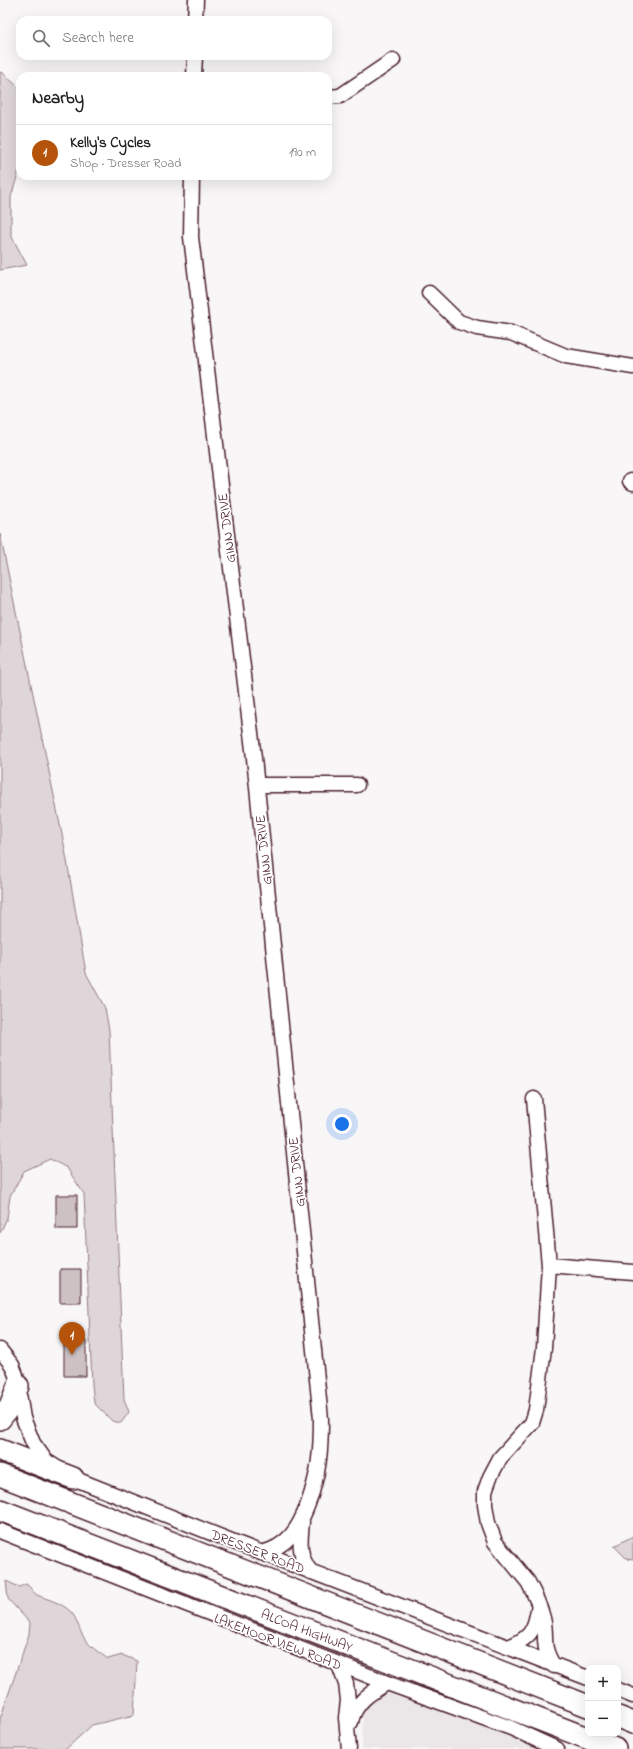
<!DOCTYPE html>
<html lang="en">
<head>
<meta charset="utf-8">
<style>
  :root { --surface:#fff; --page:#f6f6f6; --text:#222; --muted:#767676; --line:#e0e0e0; --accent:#b45309 }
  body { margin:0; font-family:"Indie Flower",sans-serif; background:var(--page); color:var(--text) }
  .controls { position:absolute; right:12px; bottom:12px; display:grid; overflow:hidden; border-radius:8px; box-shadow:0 4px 16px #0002 }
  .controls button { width:36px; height:36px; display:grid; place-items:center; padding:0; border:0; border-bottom:1px solid var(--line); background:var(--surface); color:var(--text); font:20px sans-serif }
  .you { position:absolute; left:342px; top:1124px; width:14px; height:14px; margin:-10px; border:3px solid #fff; border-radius:50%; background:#1a73e8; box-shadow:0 0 0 6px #1a73e833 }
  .badge { display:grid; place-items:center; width:26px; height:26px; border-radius:50%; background:var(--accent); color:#fff; font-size:13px; font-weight:700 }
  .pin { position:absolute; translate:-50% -33px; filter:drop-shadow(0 1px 2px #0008) }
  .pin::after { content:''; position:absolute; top:21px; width:14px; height:12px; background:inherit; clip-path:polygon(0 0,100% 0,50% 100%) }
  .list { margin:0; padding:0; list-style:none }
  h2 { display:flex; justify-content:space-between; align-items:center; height:52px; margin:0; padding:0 16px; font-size:17px }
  h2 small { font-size:13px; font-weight:400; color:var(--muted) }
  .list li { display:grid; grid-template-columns:26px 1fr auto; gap:12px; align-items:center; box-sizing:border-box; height:56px; padding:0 16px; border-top:1px solid var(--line) }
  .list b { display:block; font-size:15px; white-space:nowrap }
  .list p { margin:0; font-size:13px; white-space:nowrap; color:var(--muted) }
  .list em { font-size:13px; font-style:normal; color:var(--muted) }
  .icon { flex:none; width:22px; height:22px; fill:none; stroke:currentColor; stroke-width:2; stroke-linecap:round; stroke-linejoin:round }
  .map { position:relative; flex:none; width:633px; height:1749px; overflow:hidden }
  .search { position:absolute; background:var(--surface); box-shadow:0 4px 16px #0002; left:16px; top:16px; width:316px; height:44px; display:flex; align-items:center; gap:10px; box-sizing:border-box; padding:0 14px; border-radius:12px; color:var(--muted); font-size:15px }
  .panel { position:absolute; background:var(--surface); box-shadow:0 4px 16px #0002; left:16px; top:72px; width:316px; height:108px; border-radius:12px }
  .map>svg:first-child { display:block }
  .built { fill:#ebe6e8 }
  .green { fill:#ded6d9; stroke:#947a82 }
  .building { fill:#cdc1c4; stroke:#4a1f2b }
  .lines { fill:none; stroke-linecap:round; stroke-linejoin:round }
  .minor-casing { stroke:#4a1f2b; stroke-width:17 }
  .highway-casing { stroke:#4a1f2b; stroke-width:24 }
  .minor { stroke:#fff; stroke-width:14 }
  .highway { stroke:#fff; stroke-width:21 }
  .labels { text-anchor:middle; stroke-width:3.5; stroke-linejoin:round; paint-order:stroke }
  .street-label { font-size:14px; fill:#4a1f2b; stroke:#fff }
</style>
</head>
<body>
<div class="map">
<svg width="633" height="1749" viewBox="0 0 633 1749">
  <rect width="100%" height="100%" fill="#f8f6f7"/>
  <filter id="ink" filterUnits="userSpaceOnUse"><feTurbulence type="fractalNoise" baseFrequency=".025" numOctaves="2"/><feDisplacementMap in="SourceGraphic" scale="8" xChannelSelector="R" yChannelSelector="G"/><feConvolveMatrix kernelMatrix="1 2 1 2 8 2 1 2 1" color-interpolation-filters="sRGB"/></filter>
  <g filter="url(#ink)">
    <path class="built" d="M383,1691L396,1692L540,1749H362L363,1709Z"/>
    <path class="green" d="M0,72L3,73L20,89V167L11,197V235L27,265L0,270Z
      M0,534L65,849L86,973L105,1008L109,1030L124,1399L129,1412L121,1423L112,1421L94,1403L92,1385L84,1194L67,1168L50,1159L24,1171L10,1196L7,1218L0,1233Z
      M633,1536V1560L627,1559L614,1546Z
      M6,1581L19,1587L26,1584C31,1587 32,1592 37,1595C49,1600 60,1602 70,1611C78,1619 78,1628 83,1636C88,1646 100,1653 108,1659L122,1655L137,1661L134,1715L92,1725L66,1749H0V1719L29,1634L30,1623L8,1599Z"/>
    <path class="building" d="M56,1195H77V1229H56Z
      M60,1269H81V1303H60Z
      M64,1341H86V1376H64Z"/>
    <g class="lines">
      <defs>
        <path id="minor" d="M195,20L196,0
          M194,76L195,56
          M328,97L340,96L393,60
          M192,176L191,237L254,758L321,1419C321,1452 319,1473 308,1504C299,1528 288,1547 261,1553
          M429,293L459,322L477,328L511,333L566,356L633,367
          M630,481L633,483
          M257,785H357
          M534,1099L549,1265L544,1348L536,1410L532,1423L500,1458L490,1477L485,1491V1505L488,1523L495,1542L528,1582C534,1593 540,1606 543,1618C548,1638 540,1645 554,1666
          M549,1265L633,1272
          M0,1350L12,1365L16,1375L23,1418L33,1443L46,1461L73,1478L239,1544L588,1678
          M302,1522C300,1541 298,1556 311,1572
          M0,1531L387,1683L511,1728L557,1749
          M508,1647C529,1639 535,1631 538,1609
          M339,1665L346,1684L348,1700L346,1718L349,1749
          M618,1690L633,1696
          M351,1722C355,1702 370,1693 387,1683"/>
        <path id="highway" d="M0,1419L10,1406L18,1386
          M0,1450L73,1478
          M0,1475L588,1706
          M0,1510L615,1749
          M618,1717L633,1723"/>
      </defs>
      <use href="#minor" class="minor-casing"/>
      <use href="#highway" class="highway-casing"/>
      <use href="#minor" class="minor"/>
      <use href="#highway" class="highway"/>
    </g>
  </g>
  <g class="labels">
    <g class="street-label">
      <text transform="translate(226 528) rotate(-97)" y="5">GINN DRIVE</text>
      <text transform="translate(263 850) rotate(-96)" y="5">GINN DRIVE</text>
      <text transform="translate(296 1172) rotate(-96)" y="5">GINN DRIVE</text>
      <text transform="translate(258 1551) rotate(21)" y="5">DRESSER ROAD</text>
      <text transform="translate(307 1630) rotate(21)" y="5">ALCOA HIGHWAY</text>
      <text transform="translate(278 1641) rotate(21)" y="5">LAKEMOOR VIEW ROAD</text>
    </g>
  </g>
</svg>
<div class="controls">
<button>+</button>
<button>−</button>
</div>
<div class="you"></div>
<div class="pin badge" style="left:72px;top:1355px">1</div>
<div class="search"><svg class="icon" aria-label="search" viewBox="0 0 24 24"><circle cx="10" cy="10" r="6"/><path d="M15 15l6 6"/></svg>Search here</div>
<section class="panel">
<h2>Nearby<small></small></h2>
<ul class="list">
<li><span class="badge">1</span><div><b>Kelly's Cycles</b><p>Shop · Dresser Road</p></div><em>190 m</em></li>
</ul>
</section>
</div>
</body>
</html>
